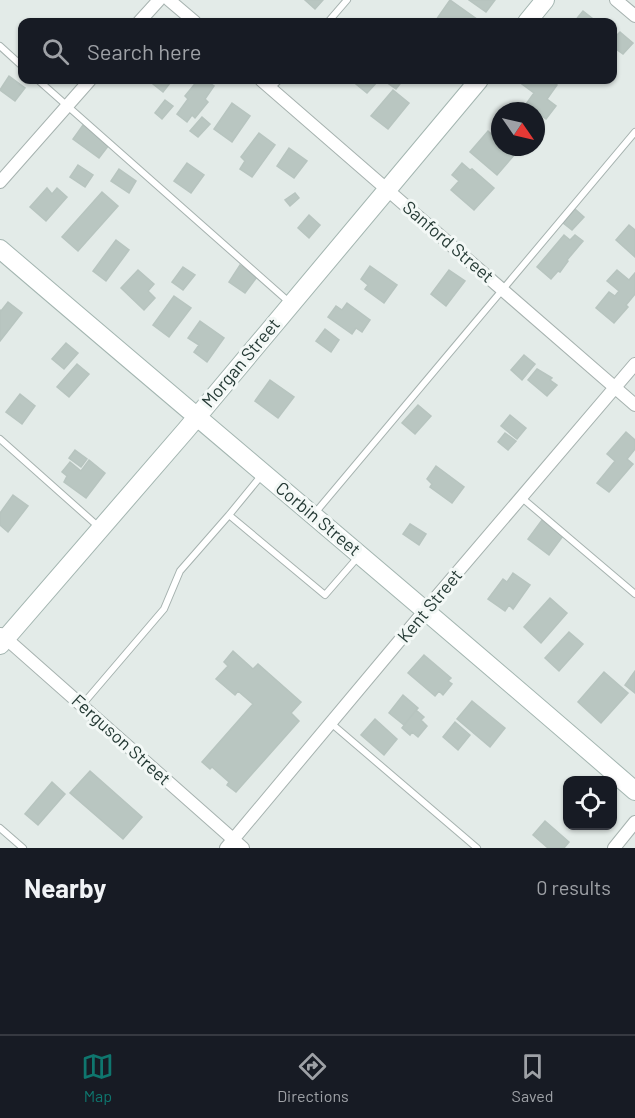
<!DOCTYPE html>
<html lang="en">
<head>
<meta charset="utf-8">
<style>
  :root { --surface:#171b24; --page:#20242c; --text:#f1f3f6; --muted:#9ea1a6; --line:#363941; --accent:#0f766e }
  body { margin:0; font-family:Barlow,sans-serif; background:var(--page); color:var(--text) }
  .controls { position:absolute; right:18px; bottom:18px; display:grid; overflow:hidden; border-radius:12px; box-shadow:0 2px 4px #0004 }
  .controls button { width:54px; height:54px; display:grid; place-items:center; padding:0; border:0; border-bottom:2px solid var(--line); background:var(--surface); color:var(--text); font:30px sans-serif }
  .compass { position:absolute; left:491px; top:102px; width:54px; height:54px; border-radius:50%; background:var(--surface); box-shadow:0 2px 4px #0004; rotate:124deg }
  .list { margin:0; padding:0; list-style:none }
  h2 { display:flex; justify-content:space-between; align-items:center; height:78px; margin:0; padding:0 24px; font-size:26px }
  h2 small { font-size:20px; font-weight:400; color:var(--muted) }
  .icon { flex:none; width:33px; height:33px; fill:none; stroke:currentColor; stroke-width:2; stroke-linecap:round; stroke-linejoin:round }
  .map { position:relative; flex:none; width:635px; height:848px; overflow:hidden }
  .search { position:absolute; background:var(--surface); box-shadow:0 2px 4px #0004; left:18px; right:18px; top:18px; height:66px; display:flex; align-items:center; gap:15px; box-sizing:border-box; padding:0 21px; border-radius:12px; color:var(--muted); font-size:22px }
  .sheet { height:186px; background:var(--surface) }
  nav { display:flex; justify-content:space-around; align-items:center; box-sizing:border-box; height:84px; border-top:2px solid var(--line); background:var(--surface); font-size:16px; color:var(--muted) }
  nav a { display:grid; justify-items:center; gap:3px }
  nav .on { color:var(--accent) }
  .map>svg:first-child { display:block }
  .building { fill:#b9c6c1; stroke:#b7c4bf; stroke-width:1.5 }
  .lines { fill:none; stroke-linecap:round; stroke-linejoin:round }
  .lane-casing { stroke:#a6b2af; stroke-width:8 }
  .street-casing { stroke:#a6b2af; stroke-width:14 }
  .secondary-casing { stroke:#a3b5b0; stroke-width:20 }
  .lane { stroke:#fff; stroke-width:6 }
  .street { stroke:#fff; stroke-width:12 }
  .secondary { stroke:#fff; stroke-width:18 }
  .labels { text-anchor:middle; stroke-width:6; stroke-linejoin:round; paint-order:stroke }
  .street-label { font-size:18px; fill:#253a35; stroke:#f3f8f6 }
</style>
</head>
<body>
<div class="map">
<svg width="635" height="848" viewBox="0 0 635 848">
  <rect width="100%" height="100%" fill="#e3ebe8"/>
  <path class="building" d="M305,0H323L315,9Z
    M450,0L481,22H439L436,20Z
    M469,0H495L486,12Z
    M583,11L597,22H574Z
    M620,32L633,43L623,54L612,46V40Z
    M9,76L25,88L15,101L0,90Z
    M148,80H171L169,82L170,83L163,92Z
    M198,80H205L214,86L205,99L208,102L195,118L192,115L187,122L177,114L188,99L185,96Z
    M351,80H379L367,93Z
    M388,80H403L396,89L386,82Z
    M525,80H549L557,85L547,99L556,106L546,119L526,104L534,93L522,84Z
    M393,90L409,103L388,129L371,116Z
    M165,100L173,106L162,119L155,113Z
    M232,103L250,116L232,142L214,129Z
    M202,117L210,124L198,137L190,131Z
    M83,125L109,145L99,158L73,139Z
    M488,131L500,142V147H506L515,154L497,175L470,152Z
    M259,133L275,145L252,177L240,169L245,161L241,157Z
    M289,148L307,161L294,178L277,166Z
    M187,163L204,175L191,193L174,181Z
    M462,163L470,170L472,169L494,188L474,210L451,190L459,181L452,175Z
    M78,165L93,175L85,187L70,177Z
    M119,169L136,181L129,193L111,181Z
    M47,188L52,194L57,188L67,197L46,221L30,207Z
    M102,192L118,206L78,251L62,237Z
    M295,193L299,198L290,206L285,200Z
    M575,209L584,217L572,230L563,223Z
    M309,215L320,225L309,238L298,228Z
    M629,225L635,230V257L616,240Z
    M564,235L570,240L575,235L583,241L567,260L568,261L560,272L558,271L551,279L537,267Z
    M116,240L129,250L106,281L93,271Z
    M240,265L257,277L245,293L229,282Z
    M370,266L397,285L384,303L365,289L368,285L361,279Z
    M183,267L195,275L183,290L172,282Z
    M138,270L154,284L148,291L155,298L144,310L121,288Z
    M449,270L465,281L446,306L431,294Z
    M617,270L629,280L635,273V294L626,305L628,307L614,323L596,308L609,292L615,296L619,291L607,281Z
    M174,296L191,308L169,337L153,325Z
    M8,302L22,313L0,341V310L1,311Z
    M347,303L370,320L362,332L356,328L352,334L328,317L336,306L342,310Z
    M200,321L224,338L207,362L194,352L199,345L188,338Z
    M325,329L339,340L331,352L316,341Z
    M66,343L78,353L64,369L52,359Z
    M524,355L535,364L522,380L511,370Z
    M77,364L89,374L69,397L57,387Z
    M537,369L552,378L550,380L557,385L547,396L528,380Z
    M270,380L294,397L278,418L255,401Z
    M20,394L35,406L22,424L6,412Z
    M418,405L431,416L415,434L402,423Z
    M510,415L526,428L517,439L501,426Z
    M626,432L635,440V449L627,459L633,464L609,492L597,483L615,461L607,454Z
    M505,433L516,441L508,450L498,442Z
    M75,450L87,459L81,467L69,458Z
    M89,460L105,473L86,498L64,482L67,476L62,472L70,462L81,471Z
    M436,466L464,487L452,503L430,487L432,484L427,479Z
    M13,495L28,506L8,532L0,525V513Z
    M542,520L563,536L549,555L528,539Z
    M410,524L426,534L419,545L403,534Z
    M513,573L530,585L513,609L509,605L505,611L488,599L503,579L507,582Z
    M550,598L567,613L541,643L524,627Z
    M569,632L583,644L559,671L545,658Z
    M233,651L253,669L258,664L301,702L291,713L299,721L236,792L227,785L229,782L212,767L210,769L202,762L253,704L238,691L235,695L216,679L228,666L224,662Z
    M424,655L451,678L448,681L452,684L443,695L439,691L435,696L408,673Z
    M635,671V693L625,685Z
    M604,672L628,693L601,723L578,702Z
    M403,695L418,708L404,725L389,713Z
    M472,701L505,728L490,747L457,719Z
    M416,710L424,717L421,720L427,726L418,737L412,732L410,735L402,728Z
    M375,719L397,739L384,755L361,735Z
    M455,722L470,735L458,750L443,737Z
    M90,771L142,817L123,839L70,793Z
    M52,782L65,794L38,825L25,814Z
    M545,821L569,842L564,848H548L533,835Z"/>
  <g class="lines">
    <defs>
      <path id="lane" d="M328,22L347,0
        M0,46L22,66
        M38,80L289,302
        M271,88L279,80
        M0,439L100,528
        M522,498L635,594
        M315,513L635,132
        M229,515L261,476
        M82,705L164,609L180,571L229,515L325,595L358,557
        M332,724L477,848
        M0,828L23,848"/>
      <path id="street" d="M169,0L195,22
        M616,0L635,16
        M139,22L159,0
        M261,80L635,405
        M0,182L90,80
        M1,634L243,848
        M226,848L426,609L635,364
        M614,848L635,822"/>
      <path id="secondary" d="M527,22L545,0
        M0,249C211,430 425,608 635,791
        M0,645L186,430L479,80"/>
    </defs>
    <use href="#lane" class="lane-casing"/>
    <use href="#street" class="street-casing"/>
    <use href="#secondary" class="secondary-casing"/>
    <use href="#lane" class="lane"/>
    <use href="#street" class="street"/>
    <use href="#secondary" class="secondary"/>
  </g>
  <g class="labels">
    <g class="street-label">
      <text transform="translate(448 242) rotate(41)" y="6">Sanford Street</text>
      <text transform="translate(241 363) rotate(-50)" y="6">Morgan Street</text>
      <text transform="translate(318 519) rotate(40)" y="6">Corbin Street</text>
      <text transform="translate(430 606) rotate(-50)" y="6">Kent Street</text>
      <text transform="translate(121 740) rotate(42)" y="6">Ferguson Street</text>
    </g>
  </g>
</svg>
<div class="controls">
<button><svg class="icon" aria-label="locate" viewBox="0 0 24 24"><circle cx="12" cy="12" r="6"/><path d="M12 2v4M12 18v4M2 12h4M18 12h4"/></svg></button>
</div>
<svg class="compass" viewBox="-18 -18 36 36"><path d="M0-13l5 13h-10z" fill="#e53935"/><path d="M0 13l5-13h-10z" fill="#9ea1a6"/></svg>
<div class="search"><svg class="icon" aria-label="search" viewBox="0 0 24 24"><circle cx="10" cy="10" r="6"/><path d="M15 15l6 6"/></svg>Search here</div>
</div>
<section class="sheet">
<h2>Nearby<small>0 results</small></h2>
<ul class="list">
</ul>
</section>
<nav>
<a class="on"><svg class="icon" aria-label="map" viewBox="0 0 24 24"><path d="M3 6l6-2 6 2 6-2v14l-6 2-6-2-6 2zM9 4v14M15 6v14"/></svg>Map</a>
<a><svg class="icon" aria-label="directions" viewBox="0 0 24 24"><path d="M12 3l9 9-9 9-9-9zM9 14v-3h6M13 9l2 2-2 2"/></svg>Directions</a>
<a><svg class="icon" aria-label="saved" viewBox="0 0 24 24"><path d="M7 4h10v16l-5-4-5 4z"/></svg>Saved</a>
</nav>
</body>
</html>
